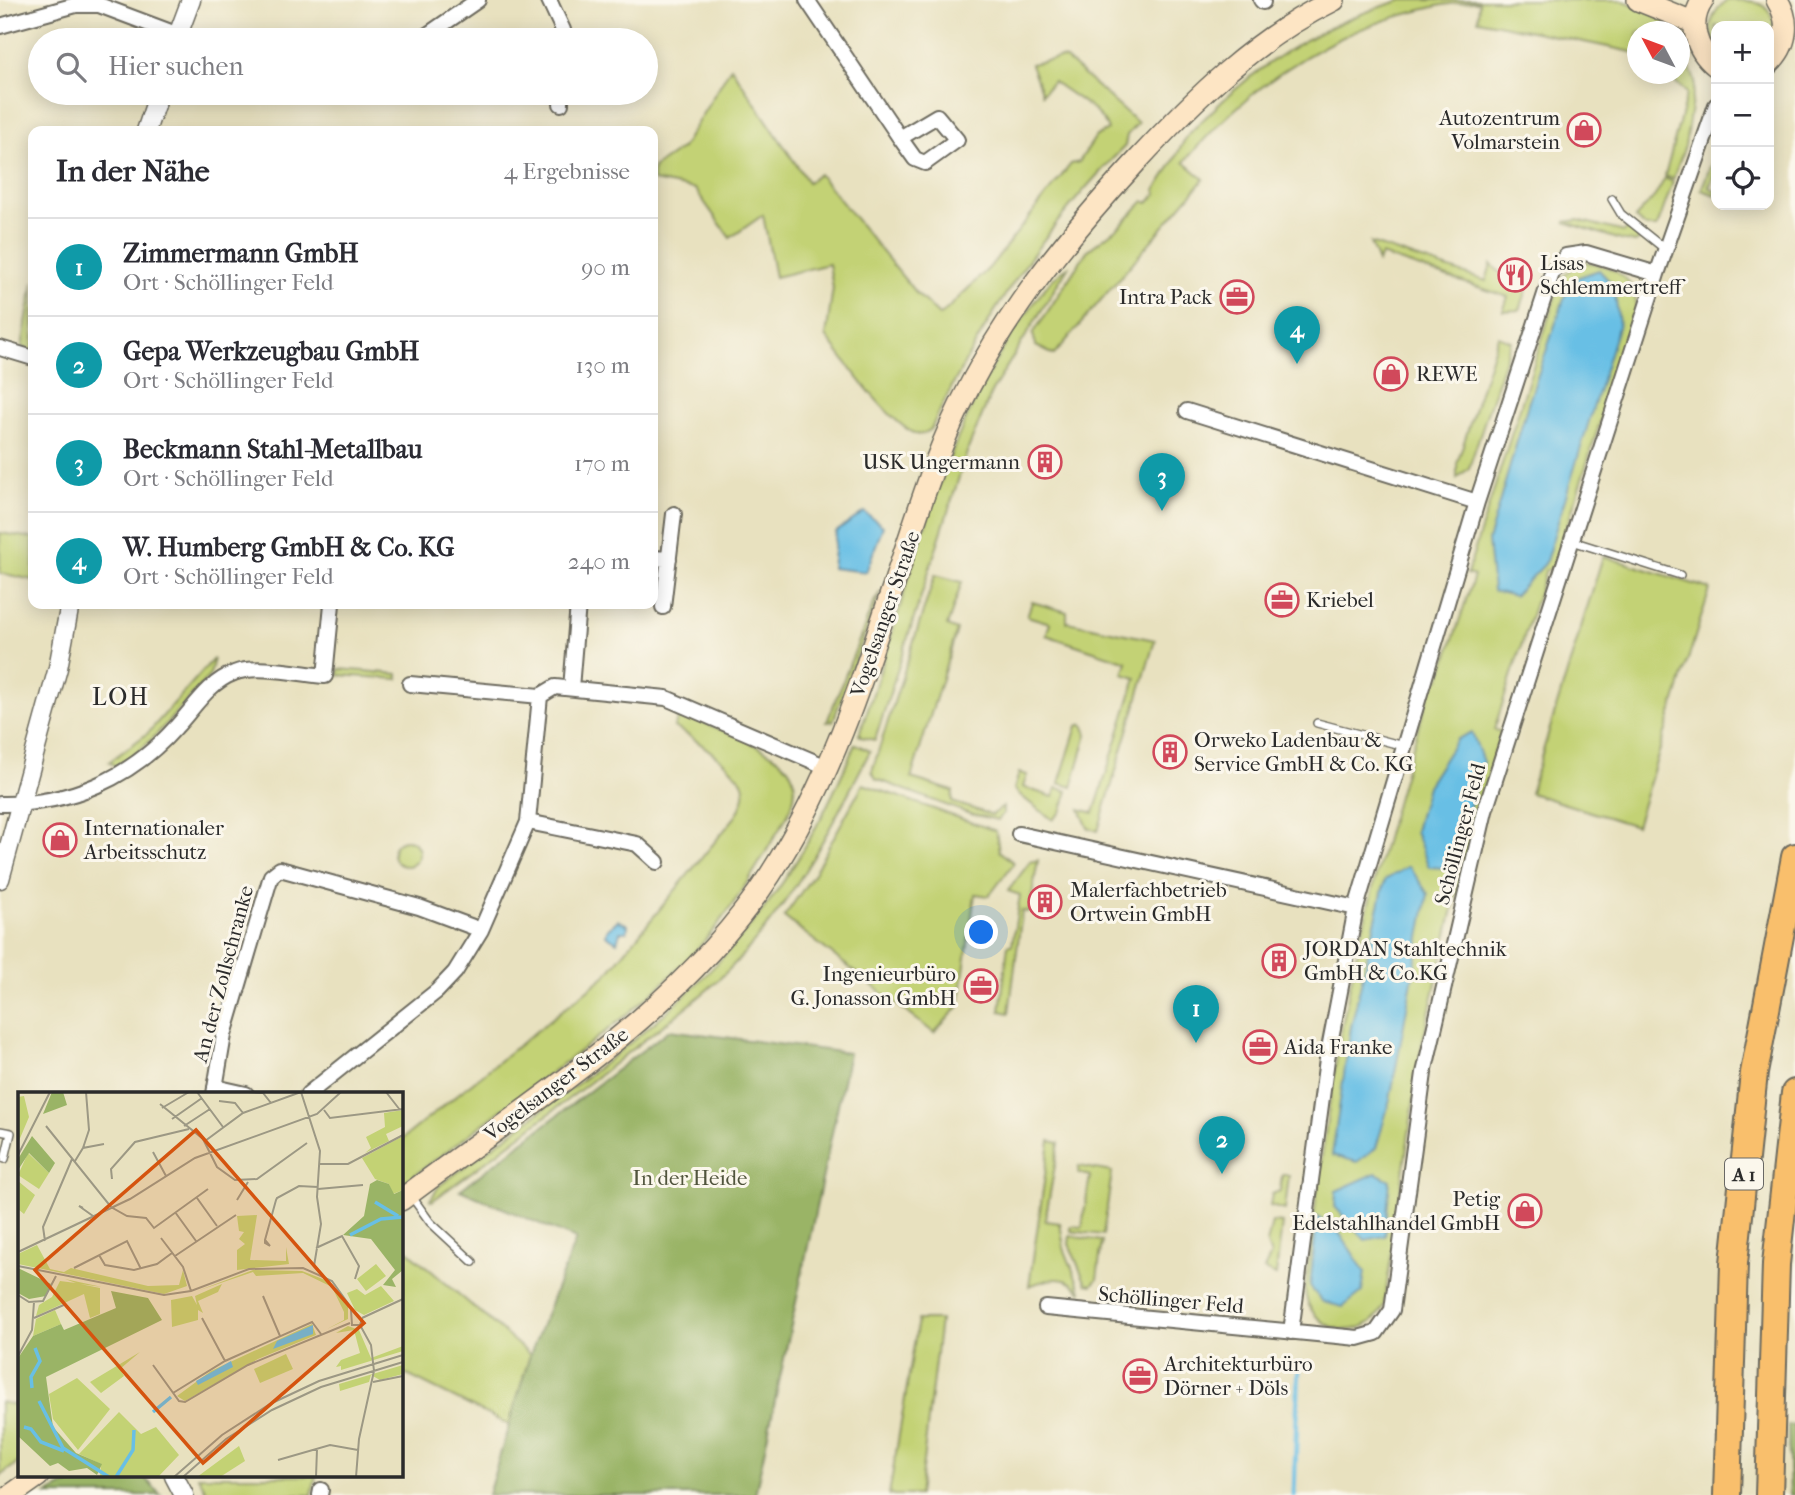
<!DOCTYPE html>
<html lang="de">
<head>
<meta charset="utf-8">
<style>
  :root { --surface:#fff; --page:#f2f2f3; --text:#2b2b33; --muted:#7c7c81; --line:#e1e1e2; --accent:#d1495b }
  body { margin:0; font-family:"IM FELL French Canon",serif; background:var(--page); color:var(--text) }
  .controls { position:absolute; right:21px; top:21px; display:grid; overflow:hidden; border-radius:14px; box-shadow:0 4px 18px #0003 }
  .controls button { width:63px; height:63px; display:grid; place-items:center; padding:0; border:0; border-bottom:2px solid var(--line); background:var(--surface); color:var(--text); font:35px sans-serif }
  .compass { position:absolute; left:1627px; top:21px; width:63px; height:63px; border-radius:50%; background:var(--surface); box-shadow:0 4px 18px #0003; rotate:311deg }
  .you { position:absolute; left:982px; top:933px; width:24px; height:24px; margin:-18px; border:5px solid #fff; border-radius:50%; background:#1a73e8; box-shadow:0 0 0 10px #1a73e833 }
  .badge { display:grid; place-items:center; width:46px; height:46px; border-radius:50%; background:var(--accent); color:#fff; font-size:23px; font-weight:700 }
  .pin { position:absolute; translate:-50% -58px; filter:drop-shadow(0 2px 4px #0008) }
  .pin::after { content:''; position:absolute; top:37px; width:24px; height:21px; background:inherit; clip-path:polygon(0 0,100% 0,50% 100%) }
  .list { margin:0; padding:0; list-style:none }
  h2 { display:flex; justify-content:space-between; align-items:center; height:91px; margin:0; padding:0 28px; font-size:30px }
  h2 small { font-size:23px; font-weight:400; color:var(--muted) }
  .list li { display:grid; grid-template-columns:46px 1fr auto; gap:21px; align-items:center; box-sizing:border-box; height:98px; padding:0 28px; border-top:2px solid var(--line) }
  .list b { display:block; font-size:26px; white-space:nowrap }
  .list p { margin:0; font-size:23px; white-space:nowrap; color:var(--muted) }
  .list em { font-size:23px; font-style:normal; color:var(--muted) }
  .icon { flex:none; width:38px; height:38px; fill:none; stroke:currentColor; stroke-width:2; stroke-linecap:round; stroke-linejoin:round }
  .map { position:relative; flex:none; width:1795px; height:1495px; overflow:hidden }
  .search { position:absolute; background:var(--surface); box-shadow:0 4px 18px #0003; left:28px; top:28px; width:630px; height:77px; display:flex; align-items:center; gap:18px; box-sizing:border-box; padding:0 24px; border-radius:38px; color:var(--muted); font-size:26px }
  .panel { position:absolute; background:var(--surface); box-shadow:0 4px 18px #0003; left:28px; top:126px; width:630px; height:483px; border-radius:14px }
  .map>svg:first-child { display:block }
  .green { fill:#c3d274; stroke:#777e50; stroke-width:2 }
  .forest { fill:#9ab466; stroke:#627048; stroke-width:2 }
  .water { fill:#68bfe5; stroke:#4a7588; stroke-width:2 }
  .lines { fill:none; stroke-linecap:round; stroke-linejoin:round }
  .stream { stroke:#68bfe5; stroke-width:5 }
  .service-casing { stroke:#6d6b5f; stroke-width:10 }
  .minor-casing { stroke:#6d6b5f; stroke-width:18 }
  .tertiary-casing { stroke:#6d6b5f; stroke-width:21 }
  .secondary-casing { stroke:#6d6b5f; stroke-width:24 }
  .motorway-casing { stroke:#6d6b5f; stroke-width:30 }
  .service { stroke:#fff; stroke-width:7 }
  .minor { stroke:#fff; stroke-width:14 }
  .tertiary { stroke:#fff; stroke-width:18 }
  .secondary { stroke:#fde5c4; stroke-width:21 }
  .motorway { stroke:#f9bf6c; stroke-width:26 }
  .labels { text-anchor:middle; stroke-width:6; stroke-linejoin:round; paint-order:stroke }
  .shield { fill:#fbf7ec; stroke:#696865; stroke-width:2 }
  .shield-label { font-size:19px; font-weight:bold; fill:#2b2b2b }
  .poi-label { font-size:21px; fill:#2b2b2b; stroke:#fbf7ec; text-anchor:start }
  .street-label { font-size:21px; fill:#2b2b2b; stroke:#fbf7ec }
  .park-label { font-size:21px; fill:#51553d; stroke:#fbf7ec }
  .quarter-label { font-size:24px; letter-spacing:2px; fill:#2b2b2b; stroke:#fbf7ec }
  .inset-river { fill:none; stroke:#68bfe5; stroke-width:3.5 }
  .inset-road { fill:none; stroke:#9c9884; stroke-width:2 }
  .view { fill:#d5540f; fill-opacity:0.15; stroke:#d5540f; stroke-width:3.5 }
  .inset-edge { fill:none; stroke:#2b2b2b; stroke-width:3.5 }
</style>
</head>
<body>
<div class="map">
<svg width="1795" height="1495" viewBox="0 0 1795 1495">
  <rect width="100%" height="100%" fill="#fbf7ec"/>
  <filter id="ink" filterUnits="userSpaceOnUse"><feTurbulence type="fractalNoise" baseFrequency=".0143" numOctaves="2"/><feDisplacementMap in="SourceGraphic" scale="14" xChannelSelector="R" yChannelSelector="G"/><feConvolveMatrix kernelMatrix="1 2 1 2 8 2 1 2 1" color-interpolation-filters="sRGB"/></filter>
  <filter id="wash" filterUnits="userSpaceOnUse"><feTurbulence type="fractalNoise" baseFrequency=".00686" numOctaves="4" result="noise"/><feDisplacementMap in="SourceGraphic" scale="28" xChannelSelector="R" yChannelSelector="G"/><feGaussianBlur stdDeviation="1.57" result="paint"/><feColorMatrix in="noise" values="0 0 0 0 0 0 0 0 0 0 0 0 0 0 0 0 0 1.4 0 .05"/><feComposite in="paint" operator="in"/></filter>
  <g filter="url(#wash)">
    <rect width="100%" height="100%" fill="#e8e1bf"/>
    <path class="green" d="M1402,0H1621L1666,16L1663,23L1672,31L1638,32L1637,53L1478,20L1479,2C1453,1 1432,7 1406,14C1317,38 1244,92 1184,162L1204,179L1054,355L1036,346L1033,334L1087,251L1121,225L1144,201L1148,203L1157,193L1155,190C1167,175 1177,155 1184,141C1190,131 1202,121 1210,113C1264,58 1328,22 1402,0Z
      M1728,0C1751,0 1769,0 1775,26L1769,47V26H1716V47C1706,29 1711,11 1728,0Z
      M1680,43L1695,81L1685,146L1673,179L1665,176L1687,93L1667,74H1680Z
      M1060,58L1066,59L1138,123L1127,135L1125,146C1043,228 980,325 931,429C926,432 922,436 916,434C889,423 845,361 826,336L833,288L829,264L775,277L763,215L730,238L695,189L653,181V168L682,148L731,67L808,182L819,174L915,292L940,316L989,268L1071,164L1079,162L1096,136L1108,130C1103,111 1068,94 1053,81L1042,94L1031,64Z
      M1716,152V170L1709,187L1716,191V195L1701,190Z
      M1665,178L1673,182L1657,227H1646L1635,218L1655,196Z
      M1578,220L1624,232L1628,228L1641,238L1636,242L1624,241L1565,222Z
      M1370,243L1486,281L1491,264L1508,280L1528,286L1520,310L1503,311L1508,297L1381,255L1378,262Z
      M1586,262C1614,266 1637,279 1636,309L1553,570L1546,569L1494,730L1501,731L1468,843L1422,1044L1384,1305C1366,1345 1309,1334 1305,1290C1315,1204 1326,1118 1341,1032C1363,912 1397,794 1434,678L1440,679L1474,576L1467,574L1561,279L1572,268Z
      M1068,267L992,391L968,449L875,740L861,737L859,735C910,592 936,439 1026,314C1038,298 1050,277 1068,267Z
      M33,282V351L22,347Z
      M1498,336L1511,341L1469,468L1457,478V464Z
      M0,533L33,538V580L0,573Z
      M1603,556L1710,589L1636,826L1530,793Z
      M935,575L962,582L947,626L957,630L911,778L953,791L952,802L992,815L1003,807V814L998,820L970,814L876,779L872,771Z
      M881,591L833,721L827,722L874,602Z
      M1032,602L1067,612V622L1155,640L1098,831L1088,828L1080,809L1094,813L1136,678L1123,674L1127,662L1046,635L1050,623L1027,616Z
      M214,658L210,675L157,734L139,751L115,766L109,762L148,733Z
      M339,669L398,674V679L338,675Z
      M680,714C706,724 779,748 791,773C803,797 784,821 772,841C751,878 728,915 700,946C652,999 594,1041 537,1083C492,1117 447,1152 401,1185V1140L606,975L736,816C741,807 747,795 743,784C737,768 688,734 674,727Z
      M1083,724L1087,734L1072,787L1059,783L1077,726Z
      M855,744L870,751C833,824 796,897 740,958C708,993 669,1021 631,1050C566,1102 499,1152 432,1201L430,1200L439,1186C550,1102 673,1025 759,915C800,863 830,805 855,744Z
      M1019,773L1027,775L1023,787L1053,797L1057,788L1068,791L1061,812L1053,820C1038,808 1026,802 1014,789Z
      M863,784L996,831L999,851L1014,863L989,896L975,894L959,1006L934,1033L784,917L813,875Z
      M393 853a13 13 0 1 1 26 0a13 13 0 1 1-26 0Z
      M1038,860L1029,912L1022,911L1009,1013L1000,1011L1008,945H1012L1020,895L1008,891L1030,862Z
      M1050,1141L1059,1143L1045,1221L1060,1223L1064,1248L1082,1293C1067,1273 1050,1278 1029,1286Z
      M1079,1166L1112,1172L1103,1235L1071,1231V1226L1082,1227L1090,1176L1078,1173Z
      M1282,1175H1289L1285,1210L1270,1206L1272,1194L1280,1191Z
      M1272,1222L1282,1223L1276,1275L1264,1270L1271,1255L1267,1244Z
      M1070,1236L1102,1241L1097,1279L1092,1285L1086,1284L1069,1244Z
      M401,1245L530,1355L509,1425L401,1372Z
      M918,1320H940L919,1495H889Z
      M0,1402L19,1406V1462L0,1476Z
      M198,1476H316L312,1495H208Z"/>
    <path class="forest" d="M669,1030L849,1053L755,1495H488L530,1355L576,1239L460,1190Z
      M1788,1425L1795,1426V1495H1790Z
      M83,1476H143L161,1495H46Z"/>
    <path class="water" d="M1599,270L1614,286L1619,324L1545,564L1514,596L1493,591L1488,541L1528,404L1566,293L1576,278Z
      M864,512L883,526L866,572L832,568L836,532Z
      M1472,732L1483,762L1453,863L1445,868L1429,867L1415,831L1427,786L1457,739Z
      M1409,866L1428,894L1390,1100L1376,1148L1357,1162L1332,1155L1351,1027L1385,880Z
      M618,920L628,925L627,932H620L617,942L606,935L607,930Z
      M1376,1173L1390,1180L1385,1236L1365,1240L1335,1207L1336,1191Z
      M1317,1217L1336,1228L1365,1272L1362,1292L1343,1307L1323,1302L1310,1287Z"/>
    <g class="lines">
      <path class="stream" d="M1294,1495L1299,1363"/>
    </g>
  </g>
  <g filter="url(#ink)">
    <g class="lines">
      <defs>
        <path id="service" d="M1612,199L1621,214L1666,250
          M1572,541L1680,575
          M1317,723L1404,746
          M0,1131L11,1133L5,1159
          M412,1197L430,1222L473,1262"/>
        <path id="minor" d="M549,0L563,30L562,40
          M807,0L900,138L915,159L925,163L957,140L937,116L900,138
          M1261,0L1263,2
          M0,26L76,5H99L192,40
          M420,40L478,0
          M561,104V93
          M0,348L33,358
          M1187,411L1477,502
          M653,558L669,559
          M663,607L674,514
          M410,684L540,696L555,687L666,698L829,768
          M571,688L578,604
          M0,804C69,805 130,779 176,727C194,708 209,682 234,673C256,664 301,674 325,676L332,604
          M528,822L637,844L657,862
          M1019,834L1356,908
          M215,1087L246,1094
          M214,1094L224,1035L271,876L280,869L419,907L481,930
          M308,1094L437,991L455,972L481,930L528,822L540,696
          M1046,1308L1358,1338L1376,1333L1392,1310L1424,1073L1485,811L1657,274L1716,105
          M1291,1332L1327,1059L1356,908L1477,502L1552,273L1566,256L1586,253L1657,274
          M320,1495L321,1490"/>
        <path id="tertiary" d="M176,40L191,0
          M146,131L159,93
          M0,879L58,668L70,604
          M174,1476L184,1495"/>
        <path id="secondary" d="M1638,0L1695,23
          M1703,0C1687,23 1696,50 1716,66
          M1769,63C1787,46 1791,22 1777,0
          M401,1200C530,1102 679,1014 770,875C852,748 884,601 936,461C979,346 1053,252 1135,163C1195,98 1254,39 1334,0
          M11,1495L38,1476"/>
        <path id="motorway" d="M1727,1495L1734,1263L1754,1073L1795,857
          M1769,1495L1776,1264L1795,1093"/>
      </defs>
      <use href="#service" class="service-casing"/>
      <use href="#minor" class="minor-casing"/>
      <use href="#tertiary" class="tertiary-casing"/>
      <use href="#secondary" class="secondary-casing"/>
      <use href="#motorway" class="motorway-casing"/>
      <use href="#service" class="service"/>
      <use href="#minor" class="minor"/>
      <use href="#tertiary" class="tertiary"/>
      <use href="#secondary" class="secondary"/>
      <use href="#motorway" class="motorway"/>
    </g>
  </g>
  <defs>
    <symbol id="shop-ring" viewBox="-11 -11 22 22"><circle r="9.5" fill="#fbf7ec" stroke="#d1495b" stroke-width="1.5"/><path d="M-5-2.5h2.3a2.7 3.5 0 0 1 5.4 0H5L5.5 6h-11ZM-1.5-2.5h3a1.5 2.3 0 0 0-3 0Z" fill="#d1495b"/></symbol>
    <symbol id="restaurant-ring" viewBox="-11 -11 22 22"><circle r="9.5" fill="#fbf7ec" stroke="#d1495b" stroke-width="1.5"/><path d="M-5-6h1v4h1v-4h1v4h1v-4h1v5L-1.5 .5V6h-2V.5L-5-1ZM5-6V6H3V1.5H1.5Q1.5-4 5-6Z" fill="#d1495b"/></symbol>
    <symbol id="office-ring" viewBox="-11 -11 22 22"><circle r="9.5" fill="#fbf7ec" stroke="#d1495b" stroke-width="1.5"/><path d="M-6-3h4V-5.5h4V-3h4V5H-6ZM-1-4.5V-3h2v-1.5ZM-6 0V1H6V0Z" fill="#d1495b"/></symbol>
    <symbol id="building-ring" viewBox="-11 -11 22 22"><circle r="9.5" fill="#fbf7ec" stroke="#d1495b" stroke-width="1.5"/><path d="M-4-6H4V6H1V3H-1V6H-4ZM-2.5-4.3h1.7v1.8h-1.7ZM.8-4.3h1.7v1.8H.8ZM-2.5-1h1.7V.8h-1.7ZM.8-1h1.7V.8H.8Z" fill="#d1495b"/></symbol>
  </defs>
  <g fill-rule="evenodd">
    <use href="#shop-ring" x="1565" y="111" width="38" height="38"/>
    <use href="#restaurant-ring" x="1496" y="256" width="38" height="38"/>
    <use href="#office-ring" x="1218" y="278" width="38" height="38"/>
    <use href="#shop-ring" x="1372" y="355" width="38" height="38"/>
    <use href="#building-ring" x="1026" y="443" width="38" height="38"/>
    <use href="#office-ring" x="1263" y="581" width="38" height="38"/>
    <use href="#building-ring" x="1151" y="733" width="38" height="38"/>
    <use href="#shop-ring" x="41" y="821" width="38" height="38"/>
    <use href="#building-ring" x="1026" y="883" width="38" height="38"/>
    <use href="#building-ring" x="1260" y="942" width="38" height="38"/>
    <use href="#office-ring" x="962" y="967" width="38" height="38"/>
    <use href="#office-ring" x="1241" y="1028" width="38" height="38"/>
    <use href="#shop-ring" x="1506" y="1192" width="38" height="38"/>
    <use href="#office-ring" x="1121" y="1357" width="38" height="38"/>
  </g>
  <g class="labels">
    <rect class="shield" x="1725" y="1158.5" width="38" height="31" rx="5"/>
    <g class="shield-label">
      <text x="1744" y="1181">A 1</text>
    </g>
    <g class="poi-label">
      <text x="1560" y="125" text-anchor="end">Autozentrum<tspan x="1560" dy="24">Volmarstein</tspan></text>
      <text x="1540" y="270">Lisas<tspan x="1540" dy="24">Schlemmertreff</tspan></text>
      <text x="1212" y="304" text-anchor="end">Intra Pack</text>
      <text x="1416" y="381">REWE</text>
      <text x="1020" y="469" text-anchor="end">USK Ungermann</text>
      <text x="1306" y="607">Kriebel</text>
      <text x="1194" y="747">Orweko Ladenbau &amp;<tspan x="1194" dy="24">Service GmbH &amp; Co. KG</tspan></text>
      <text x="84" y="835">Internationaler<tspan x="84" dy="24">Arbeitsschutz</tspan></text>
      <text x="1070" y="897">Malerfachbetrieb<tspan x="1070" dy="24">Ortwein GmbH</tspan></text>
      <text x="1304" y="956">JORDAN Stahltechnik<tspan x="1304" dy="24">GmbH &amp; Co.KG</tspan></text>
      <text x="956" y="981" text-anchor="end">Ingenieurbüro<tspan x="956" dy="24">G. Jonasson GmbH</tspan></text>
      <text x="1284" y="1054">Aida Franke</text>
      <text x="1500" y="1206" text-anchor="end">Petig<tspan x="1500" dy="24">Edelstahlhandel GmbH</tspan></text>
      <text x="1164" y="1371">Architekturbüro<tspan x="1164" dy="24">Dörner + Döls</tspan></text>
    </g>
    <g class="street-label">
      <text transform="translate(885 614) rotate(-71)" y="7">Vogelsanger Straße</text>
      <text transform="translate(1460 834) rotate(-75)" y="7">Schöllinger Feld</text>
      <text transform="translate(223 974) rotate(-75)" y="7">An der Zollschranke</text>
      <text transform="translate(556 1084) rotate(-37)" y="7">Vogelsanger Straße</text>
      <text transform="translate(1171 1300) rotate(5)" y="7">Schöllinger Feld</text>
    </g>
    <g class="park-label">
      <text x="690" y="1185">In der Heide</text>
    </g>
    <g class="quarter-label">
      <text x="121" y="705">LOH</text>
    </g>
  </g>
  <g transform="translate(18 1092)">
    <rect width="385" height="385" fill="#e8e1bf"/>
    <path d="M6,4L11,25L0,51V5ZM385,18V34L368,42L371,49L347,61L353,56L348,45L367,35L366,21ZM385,44V98L375,102L371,92L357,87L344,66ZM10,61L31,81L21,97L0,83ZM0,89L17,103L6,122L0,117ZM239,123L232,168L268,169V155L271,172L219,178V158L227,152L221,147L226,140L221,139L219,124ZM19,153L32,177L46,180L53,176L130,194L161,193L165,178L169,194L146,202L0,172V162ZM358,172L368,184L348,199L339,187ZM235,178L284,179L310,189L330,213V227L309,237L326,228V220L314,195L285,181L238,184L235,180L179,199ZM47,187L84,195L62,192L82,196V222L72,226L66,202L18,224L21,213L34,205L42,189L58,191ZM204,192L200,200L180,209L185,221L180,218V228L154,235L153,208L174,204L179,213L177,204ZM363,194L376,209L346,223L337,218L329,201L339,197L347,203ZM37,218L43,232L15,244L18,227ZM294,232L298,243L240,267L167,309L159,304L193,279ZM330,234L341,238L353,266L385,254V259L323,278V274L318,275L323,268L342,261L336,238L318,241ZM122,260L102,277L106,284L83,301L72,290ZM268,262L275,277L242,291L236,277ZM385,273V282L362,288L353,283L351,290L322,299L321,292ZM59,286L92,317L60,358L35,327L31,302ZM101,320L123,342L138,335L161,363L140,385H82L83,372L61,362ZM221,354L227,369L202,385H179Z" fill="#c3d274"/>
    <path d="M34,0H45L49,13L25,22ZM14,44L37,71L31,81L11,61L0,78V67ZM359,88L371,92L376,102L385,98V178L374,187L378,195L365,193L377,178L353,147L325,143L346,124L352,92ZM0,176L33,192L28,204L11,207L0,201ZM93,199L130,206L144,228L28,285L35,335L58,361L84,372L79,383L69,376L51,379L40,371L32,374L0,344V266L15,244L43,232L46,238L98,216Z" fill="#9ab466"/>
    <path d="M295,233V242L255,257L259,249ZM213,269L215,275L180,293L178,289Z" fill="#68bfe5"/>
    <path class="inset-river" d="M357,110L380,124M332,143L363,127L385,125M14,296L13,285L22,269L17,256M21,309L45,356L91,385M135,320L153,305M6,335L13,337L23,350L46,359M98,385L115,358L116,338"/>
    <path class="inset-road" d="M179,0L205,35M230,0L245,1L253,11M283,0L302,59L299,105L303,132L296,174M368,0L382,18M201,9L217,11L225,21M142,12L185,47L199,75L217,88L239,87L289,51M144,16L171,0M306,18L312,26L385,17M154,27L184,6M28,34L93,115L109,124L128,126L136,136L190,97M166,34L192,17M187,49L225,21L283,0M65,56L71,38L68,0M135,60L148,84M0,63L32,0M57,69L65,56L86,52M302,72H330L385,43M94,87L93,77L117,50L171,37M300,97L345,93M179,106L199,134M219,108L230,90M65,116L61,114L75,124M157,120L178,149M143,146L165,175L173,199M247,148L252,154L247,151V148L258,108L259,106L281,94L300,95M27,149L25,135L54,67M298,156L324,144L341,174L337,187M0,160L112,107L177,66L299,22L323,0M81,163L87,173L116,178L139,172L154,161M157,164L218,123M0,174L146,203L173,199L231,177L285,176L314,189L337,221M56,176L109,149L123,177M0,203L11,210L25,209L38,184M245,204L262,244M333,218L334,233H342L344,226M16,226L48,212M184,226L207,269M344,226L385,207M0,264L14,238L16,210M135,273L161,309L167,310L230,273L332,231M355,290L385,284M155,301L207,269L294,230L303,242M260,368L312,353L340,358M156,385L204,343L252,312L301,289L385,263M165,385L208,347L254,318L303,295L385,270M298,385L299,357M338,385L341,347L356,279L353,253L342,233"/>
    <path class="view" d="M178,38L346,231L185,371L17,178Z"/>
    <rect width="385" height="385" class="inset-edge"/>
  </g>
</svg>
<div class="controls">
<button>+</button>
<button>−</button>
<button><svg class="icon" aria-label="locate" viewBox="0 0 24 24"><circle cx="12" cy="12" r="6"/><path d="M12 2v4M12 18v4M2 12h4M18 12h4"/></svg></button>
</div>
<svg class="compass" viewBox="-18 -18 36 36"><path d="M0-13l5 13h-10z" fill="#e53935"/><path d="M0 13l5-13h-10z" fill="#7c7c81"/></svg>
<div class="you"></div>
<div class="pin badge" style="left:1196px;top:1043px;background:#0f9aa8">1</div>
<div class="pin badge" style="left:1222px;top:1174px;background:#0f9aa8">2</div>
<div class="pin badge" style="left:1162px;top:511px;background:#0f9aa8">3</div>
<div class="pin badge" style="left:1297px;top:364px;background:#0f9aa8">4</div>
<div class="search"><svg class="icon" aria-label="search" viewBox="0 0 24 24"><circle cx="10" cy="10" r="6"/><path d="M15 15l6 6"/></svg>Hier suchen</div>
<section class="panel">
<h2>In der Nähe<small>4 Ergebnisse</small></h2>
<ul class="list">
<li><span class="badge" style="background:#0f9aa8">1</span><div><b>Zimmermann GmbH</b><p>Ort · Schöllinger Feld</p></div><em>90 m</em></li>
<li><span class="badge" style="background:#0f9aa8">2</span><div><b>Gepa Werkzeugbau GmbH</b><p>Ort · Schöllinger Feld</p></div><em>130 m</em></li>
<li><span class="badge" style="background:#0f9aa8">3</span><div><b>Beckmann Stahl-Metallbau</b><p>Ort · Schöllinger Feld</p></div><em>170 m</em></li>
<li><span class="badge" style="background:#0f9aa8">4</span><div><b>W. Humberg GmbH &amp; Co. KG</b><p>Ort · Schöllinger Feld</p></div><em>240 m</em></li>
</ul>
</section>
</div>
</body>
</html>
